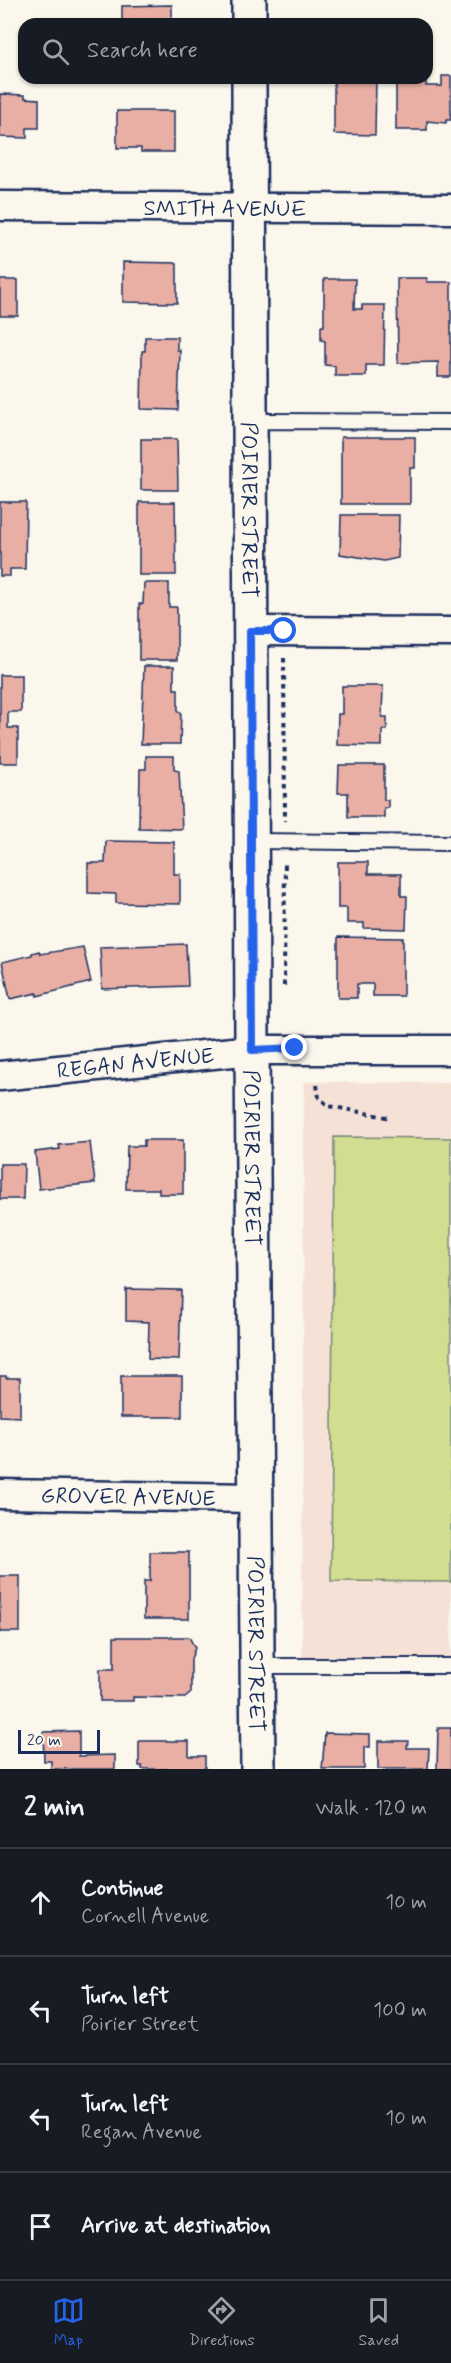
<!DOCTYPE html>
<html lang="en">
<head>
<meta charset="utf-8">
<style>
  :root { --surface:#171b24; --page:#20242c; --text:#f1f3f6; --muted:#9ea1a6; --line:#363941; --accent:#2563eb }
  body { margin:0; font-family:Mynerve,sans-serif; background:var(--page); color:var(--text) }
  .scale { position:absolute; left:18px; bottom:15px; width:82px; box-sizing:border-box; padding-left:6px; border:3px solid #1b2f5e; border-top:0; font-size:16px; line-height:21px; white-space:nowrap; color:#1b2f5e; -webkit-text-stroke:4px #fbf7ec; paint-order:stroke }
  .stop { position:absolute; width:18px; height:18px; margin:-14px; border:4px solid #2563eb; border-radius:50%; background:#fff }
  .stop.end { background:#2563eb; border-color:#fff; box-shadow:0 2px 6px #0008 }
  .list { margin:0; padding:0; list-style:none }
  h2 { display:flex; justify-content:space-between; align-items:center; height:78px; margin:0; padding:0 24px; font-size:26px }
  h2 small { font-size:20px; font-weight:400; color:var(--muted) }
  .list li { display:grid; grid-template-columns:39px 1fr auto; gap:18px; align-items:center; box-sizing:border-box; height:108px; padding:0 24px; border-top:2px solid var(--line) }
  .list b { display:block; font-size:22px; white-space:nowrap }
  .list p { margin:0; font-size:20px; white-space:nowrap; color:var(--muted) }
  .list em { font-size:20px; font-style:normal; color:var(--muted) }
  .icon { flex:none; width:33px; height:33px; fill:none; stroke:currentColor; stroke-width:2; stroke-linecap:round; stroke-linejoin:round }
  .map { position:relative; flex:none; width:451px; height:1769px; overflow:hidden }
  .search { position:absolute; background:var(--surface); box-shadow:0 2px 4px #0004; left:18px; right:18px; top:18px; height:66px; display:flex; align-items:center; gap:15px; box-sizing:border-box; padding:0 21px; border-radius:18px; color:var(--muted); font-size:22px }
  .sheet { height:510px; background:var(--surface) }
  nav { display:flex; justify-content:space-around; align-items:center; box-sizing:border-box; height:84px; border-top:2px solid var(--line); background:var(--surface); font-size:16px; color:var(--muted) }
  nav a { display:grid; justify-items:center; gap:3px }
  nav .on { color:var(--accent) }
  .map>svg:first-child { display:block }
  .built { fill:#f6e1d7 }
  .green { fill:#d2dd90; stroke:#768677; stroke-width:1.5 }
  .building { fill:#e9afa5; stroke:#1b2f5e; stroke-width:1.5 }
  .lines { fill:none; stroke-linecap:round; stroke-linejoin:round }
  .lane-casing { stroke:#1b2f5e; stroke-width:18 }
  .street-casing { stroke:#1b2f5e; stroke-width:33 }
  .secondary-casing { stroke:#1b2f5e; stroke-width:38 }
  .path { stroke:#1b2f5e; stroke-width:4; stroke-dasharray:4.5 4.5; stroke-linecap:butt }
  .lane { stroke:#fbf7ec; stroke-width:14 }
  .street { stroke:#fbf7ec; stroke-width:28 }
  .secondary { stroke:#fbf7ec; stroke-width:33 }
  .route { stroke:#2563eb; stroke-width:8 }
  .labels { text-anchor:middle; stroke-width:6; stroke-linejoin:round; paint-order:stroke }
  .street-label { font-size:22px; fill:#1b2f5e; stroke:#fbf7ec }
</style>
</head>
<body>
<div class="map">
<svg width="451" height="1769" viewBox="0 0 451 1769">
  <rect width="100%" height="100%" fill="#fbf7ec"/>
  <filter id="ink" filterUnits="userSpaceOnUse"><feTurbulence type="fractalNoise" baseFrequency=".0167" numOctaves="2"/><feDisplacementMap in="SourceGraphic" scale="12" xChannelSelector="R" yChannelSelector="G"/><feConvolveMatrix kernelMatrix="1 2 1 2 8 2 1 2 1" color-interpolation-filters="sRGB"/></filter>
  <g filter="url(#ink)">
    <path class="built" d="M304,1082L451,1083V1669H302Z"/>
    <path class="green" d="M334,1137L451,1138V1582L331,1581Z"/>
    <path class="building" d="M172,5V24H122V6Z
      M442,76H451V120H446V123L427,121V130H396V82H426V86H442Z
      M334,78H376L375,135L334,134Z
      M0,94L25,95V98L39,99V128H27V138L0,137Z
      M117,111H174V152H141V148H117Z
      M123,262L177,263V303L123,302Z
      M397,278H427V282H451V377H438V362L398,363Z
      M324,279H355L354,309H362V305H385L384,365H366V376H335V366L325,365V341L321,340V326H324Z
      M0,280H18V316H0Z
      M145,337H177V350H180L178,410L141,409L142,351H145Z
      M341,437H415V468H410V504H341Z
      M141,439H177L178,490H141Z
      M0,502H26L25,569H10V576H0Z
      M139,502H175L176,575H139Z
      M341,515H399L398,558L384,561L340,554Z
      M144,583H169V607H177V660H139V604H143Z
      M144,666H174V689H178V712H181L180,744H141Z
      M0,675H21V712H8V728H18V763H0Z
      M342,686H383L382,717H387V730H382V746L337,745L338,714H342Z
      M146,756H174V770L179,771L182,829L139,828L140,769H146Z
      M339,765H384V800H388V808H384V817H348V793H338Z
      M106,841L174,842V874H180V904L116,903V894L88,893V863H105Z
      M338,862H368V874H401V896H407L406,929L364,928V923H347V908H338Z
      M338,937L403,938V996H373V984H357V998H338Z
      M186,944L188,986L102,989L100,947Z
      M83,947L91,982L37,996V993L10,999L2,962L32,955V953L39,951L40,954Z
      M144,1140H183V1194H159V1189H126L127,1146H144Z
      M90,1142L95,1183L39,1189L35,1152L60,1149L59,1145Z
      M0,1164H24L23,1199H0Z
      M126,1289L181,1290L179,1360L148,1359L149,1322L126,1321Z
      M0,1376H6V1378H20V1417L0,1416Z
      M121,1376H182V1417H121Z
      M150,1552H189V1619H144V1581H150Z
      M0,1576H20V1632H0Z
      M114,1637H189L195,1648L191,1659V1693L185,1698L133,1697V1701H100V1669H114Z
      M438,1728H451V1769H437Z
      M79,1731V1756L115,1755V1769H51V1761H44L43,1732Z
      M325,1733L370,1734V1747H364V1769H322Z
      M139,1741H189V1756H205V1769H142V1766H139Z
      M378,1741H408L407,1748H429L428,1769H378Z"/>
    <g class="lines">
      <defs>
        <path id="lane" d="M251,423L269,421L451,422
          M252,841L451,843
          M258,1666H451"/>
        <g id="street">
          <path id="s1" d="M0,206L451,209"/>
          <path d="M250,631L451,632"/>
          <path id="s2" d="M0,1076L252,1050H451"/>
          <path id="s3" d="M0,1494L255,1498"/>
        </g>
        <g id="secondary">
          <path d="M249,0V24"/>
          <path id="s4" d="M249,78L252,1050L258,1769"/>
        </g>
      </defs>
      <use href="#lane" class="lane-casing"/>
      <use href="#street" class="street-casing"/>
      <use href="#secondary" class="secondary-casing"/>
      <path class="path" d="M284,658L285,821
        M284,986L285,862
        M317,1085L319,1098L329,1106L391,1118"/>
      <use href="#lane" class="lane"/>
      <use href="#street" class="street"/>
      <use href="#secondary" class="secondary"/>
    </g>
  </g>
  <g class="lines" filter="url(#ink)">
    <path class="route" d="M284,631H250L252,1050L295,1048"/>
  </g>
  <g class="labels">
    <g class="street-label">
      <text dy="8" stroke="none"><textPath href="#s1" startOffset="225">SMITH AVENUE</textPath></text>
      <text dy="8" stroke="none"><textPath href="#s4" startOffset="432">POIRIER STREET</textPath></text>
      <text dy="8" stroke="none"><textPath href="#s2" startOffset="136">REGAN AVENUE</textPath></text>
      <text dy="8" stroke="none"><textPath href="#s4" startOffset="1080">POIRIER STREET</textPath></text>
      <text dy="8" stroke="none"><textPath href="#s3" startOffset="128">GROVER AVENUE</textPath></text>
      <text dy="8" stroke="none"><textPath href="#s4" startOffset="1566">POIRIER STREET</textPath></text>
    </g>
  </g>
</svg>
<div class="scale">20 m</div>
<div class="stop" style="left:284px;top:631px"></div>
<div class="stop end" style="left:295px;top:1048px"></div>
<div class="search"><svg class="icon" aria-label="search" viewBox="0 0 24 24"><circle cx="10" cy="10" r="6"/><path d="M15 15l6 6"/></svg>Search here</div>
</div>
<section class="sheet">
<h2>2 min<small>Walk · 120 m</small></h2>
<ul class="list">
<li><svg class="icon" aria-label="ahead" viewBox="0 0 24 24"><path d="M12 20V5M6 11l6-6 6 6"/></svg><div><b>Continue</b><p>Cornell Avenue</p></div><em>10 m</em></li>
<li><svg class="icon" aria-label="left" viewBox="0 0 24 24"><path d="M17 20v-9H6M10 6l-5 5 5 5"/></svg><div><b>Turn left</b><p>Poirier Street</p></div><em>100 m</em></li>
<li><svg class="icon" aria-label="left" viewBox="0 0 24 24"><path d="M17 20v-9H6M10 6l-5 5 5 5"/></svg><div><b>Turn left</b><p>Regan Avenue</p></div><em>10 m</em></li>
<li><svg class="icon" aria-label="arrive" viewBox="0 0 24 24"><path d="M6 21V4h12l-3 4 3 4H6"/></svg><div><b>Arrive at destination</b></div></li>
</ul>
</section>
<nav>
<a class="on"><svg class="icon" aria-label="map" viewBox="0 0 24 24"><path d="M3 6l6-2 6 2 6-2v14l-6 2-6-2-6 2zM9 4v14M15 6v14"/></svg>Map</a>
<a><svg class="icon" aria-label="directions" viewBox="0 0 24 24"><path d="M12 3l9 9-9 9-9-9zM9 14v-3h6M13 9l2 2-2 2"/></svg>Directions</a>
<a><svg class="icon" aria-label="saved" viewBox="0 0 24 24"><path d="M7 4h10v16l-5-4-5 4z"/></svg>Saved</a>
</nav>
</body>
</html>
